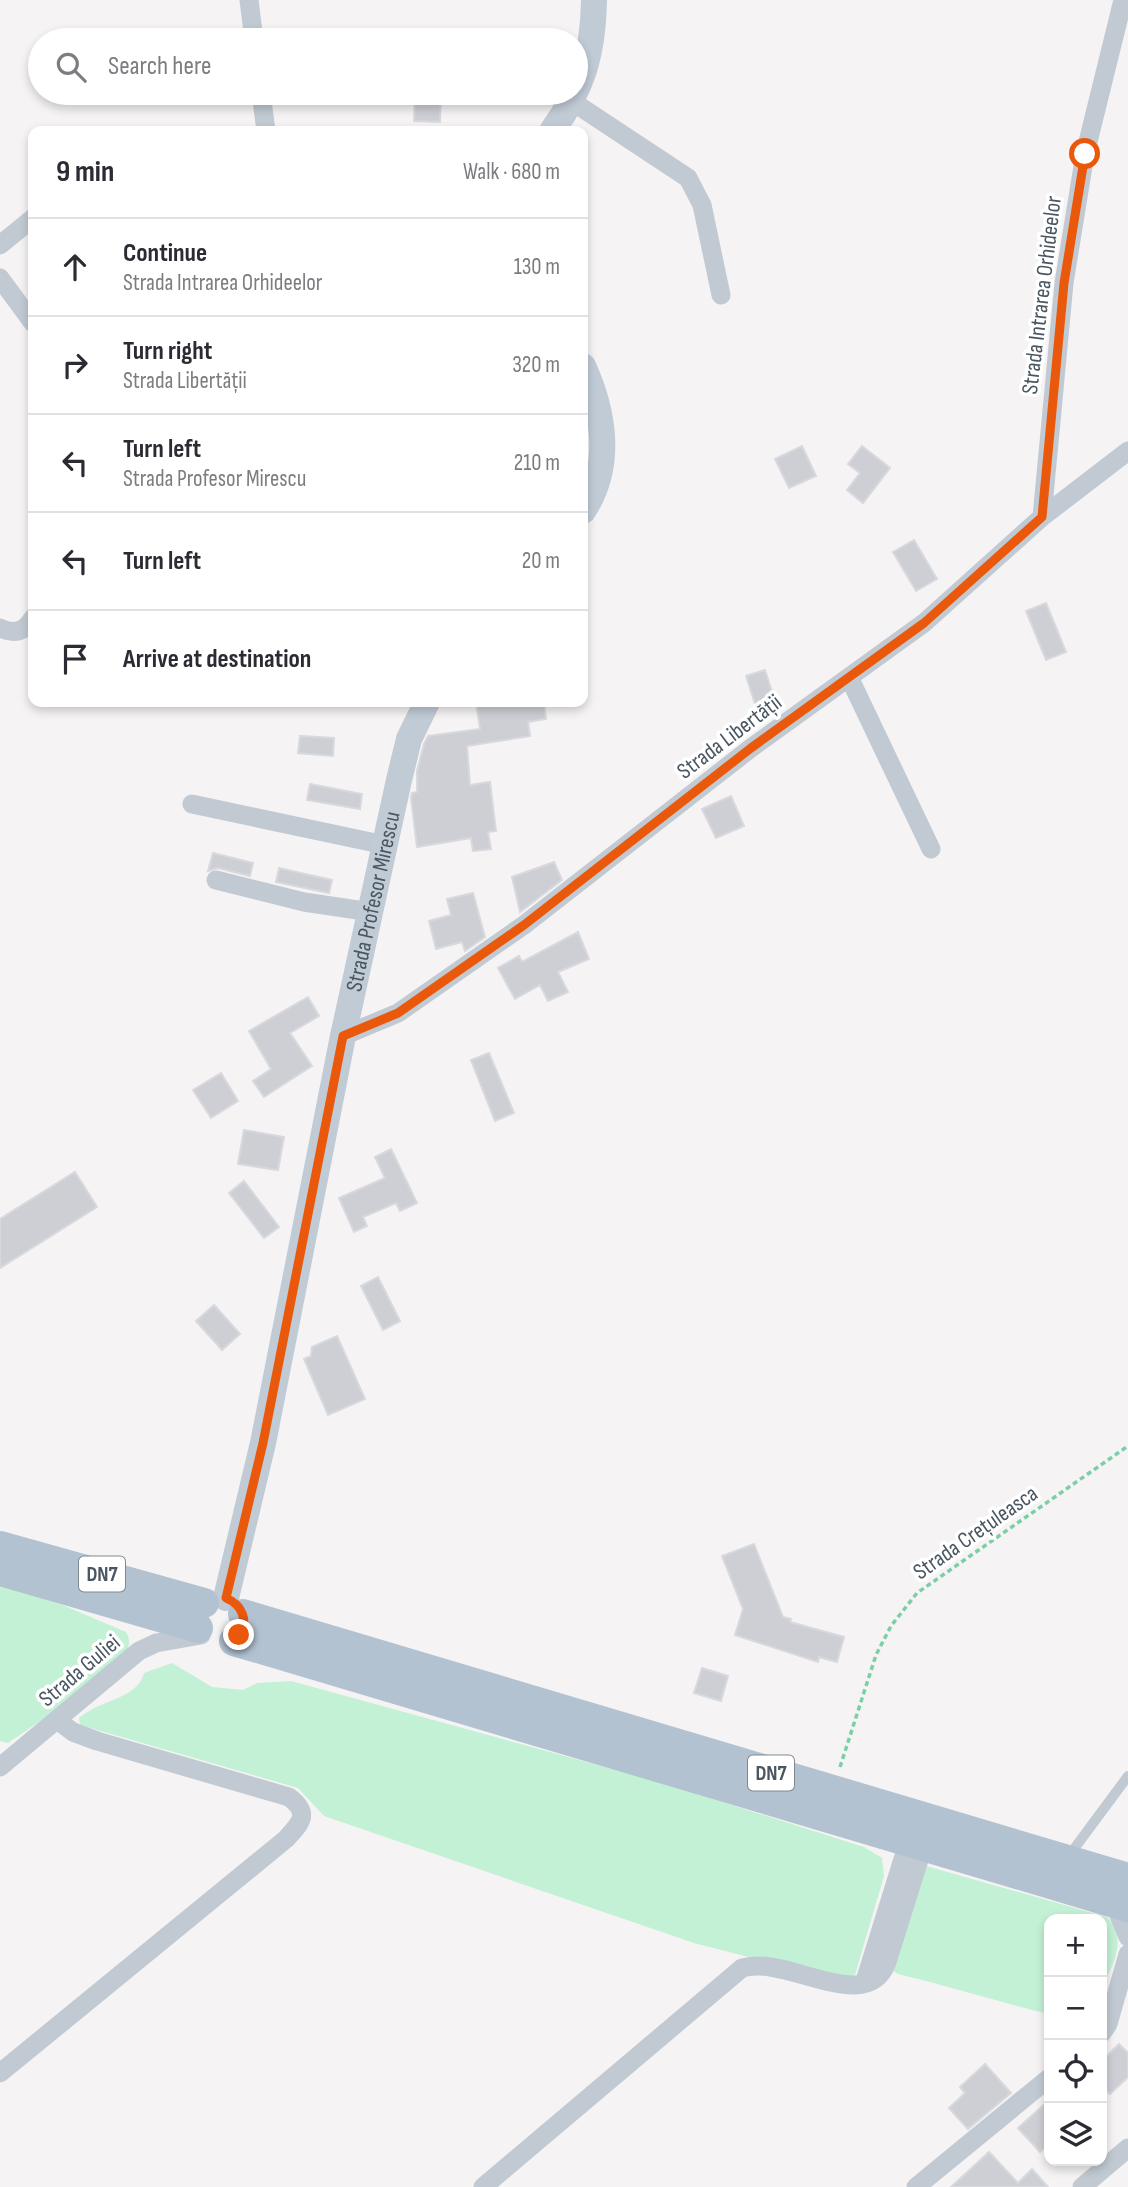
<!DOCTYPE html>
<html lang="en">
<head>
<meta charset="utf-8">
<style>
  :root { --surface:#fff; --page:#f2f2f3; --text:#2b2b33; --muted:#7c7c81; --line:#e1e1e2 }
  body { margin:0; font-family:"Sofia Sans Condensed",sans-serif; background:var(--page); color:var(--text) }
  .controls { position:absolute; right:21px; bottom:21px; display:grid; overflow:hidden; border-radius:14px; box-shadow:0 4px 10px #0003 }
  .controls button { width:63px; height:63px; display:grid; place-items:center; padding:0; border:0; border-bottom:2px solid var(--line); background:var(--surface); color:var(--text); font:35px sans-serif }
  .stop { position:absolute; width:21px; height:21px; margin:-16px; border:5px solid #ea580c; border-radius:50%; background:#fff }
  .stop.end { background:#ea580c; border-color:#fff; box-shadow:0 2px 7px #0008 }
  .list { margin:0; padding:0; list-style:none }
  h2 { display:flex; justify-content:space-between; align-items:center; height:91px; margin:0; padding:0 28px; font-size:30px }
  h2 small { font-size:23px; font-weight:400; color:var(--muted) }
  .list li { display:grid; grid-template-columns:46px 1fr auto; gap:21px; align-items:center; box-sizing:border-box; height:98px; padding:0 28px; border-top:2px solid var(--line) }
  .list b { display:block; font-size:26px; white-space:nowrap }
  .list p { margin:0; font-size:23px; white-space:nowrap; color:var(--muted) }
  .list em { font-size:23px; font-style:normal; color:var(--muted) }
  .icon { flex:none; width:38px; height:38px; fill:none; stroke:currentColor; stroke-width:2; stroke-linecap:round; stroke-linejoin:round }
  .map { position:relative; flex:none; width:1128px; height:2187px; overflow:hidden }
  .search { position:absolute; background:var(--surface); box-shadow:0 4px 10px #0003; left:28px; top:28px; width:560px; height:77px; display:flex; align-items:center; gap:18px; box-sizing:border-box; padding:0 24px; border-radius:38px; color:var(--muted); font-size:26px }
  .panel { position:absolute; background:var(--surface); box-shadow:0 4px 10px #0003; left:28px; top:126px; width:560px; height:581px; border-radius:14px }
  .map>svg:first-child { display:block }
  .green { fill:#c3f1d5 }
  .building { fill:#cdcfd5; stroke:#d7d9de; stroke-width:2 }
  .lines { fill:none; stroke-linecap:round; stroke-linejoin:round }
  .path { stroke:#7ad0a6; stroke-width:3.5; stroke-dasharray:5 3.5; stroke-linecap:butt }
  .lane { stroke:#c1cad2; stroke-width:10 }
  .street { stroke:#c1cad2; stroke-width:19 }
  .secondary { stroke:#c1cbd6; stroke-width:26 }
  .primary { stroke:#b3c2d1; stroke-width:30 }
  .route { stroke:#ea580c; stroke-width:9 }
  .labels { text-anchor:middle; stroke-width:7; stroke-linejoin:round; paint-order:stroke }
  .shield { fill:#fff; stroke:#808990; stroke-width:2 }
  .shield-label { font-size:21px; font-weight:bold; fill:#4a5661 }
  .street-label { font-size:23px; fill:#4a5661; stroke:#fff }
</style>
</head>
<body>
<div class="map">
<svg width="1128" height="2187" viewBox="0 0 1128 2187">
  <rect width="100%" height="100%" fill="#f5f3f3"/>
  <path class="green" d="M0,1585L60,1604L126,1632C129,1637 130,1642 128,1648C116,1670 32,1727 8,1743L0,1741Z
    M172,1663L212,1687L243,1690L257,1683L291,1681L663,1783L864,1847L882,1858L884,1876L855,1975L842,1981L694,1943L324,1816L298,1788L80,1725L79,1718C101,1699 138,1699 144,1673Z
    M926,1866L1107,1917C1127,1936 1115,1965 1102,1984V1919H1049V2014C998,2002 949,1986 898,1974L890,1969Z"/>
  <path class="building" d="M415,93H441L440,122L414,121Z
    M802,446L816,476L789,488L775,459Z
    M862,446L890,468L863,503L847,490L860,473L848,464Z
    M914,540L937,579L916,591L893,552Z
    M1046,603L1066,652L1046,660L1026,611Z
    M765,670L776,704L757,710L746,676Z
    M476,702H544L546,719L528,722L530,736L467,746L470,785L490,782L496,831L488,832L491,849L473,851L471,838L417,847L411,798L412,793L417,792V771L424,744L428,736L480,729Z
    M300,736L334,738L333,756L298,753Z
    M310,784L362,794L360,809L307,800Z
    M731,796L744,826L716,838L702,809Z
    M213,853L253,863L250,876L218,868L208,871Z
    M554,862L562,880L520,912L512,877Z
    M279,868L332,880L329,893L276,882Z
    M473,893L485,937L465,951L462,942L436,949L429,921L451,915L447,899Z
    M578,932L589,959L558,972L568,992L548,1001L540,985L515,999L498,968L519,956L522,962Z
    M308,997L319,1016L290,1033L312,1066L264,1097L253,1081L271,1069L249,1031Z
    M489,1053L514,1113L495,1121L471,1060Z
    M221,1073L238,1101L211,1118L193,1090Z
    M244,1130L284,1137L278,1170L238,1164Z
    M391,1149L417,1203L400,1211L396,1203L363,1217L367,1226L354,1232L339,1198L385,1178L375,1157Z
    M75,1172L97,1207L0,1268V1219Z
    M244,1181L279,1227L264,1238L229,1193Z
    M378,1277L400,1321L383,1330L361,1286Z
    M214,1305L240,1334L222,1350L196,1321Z
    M337,1336L365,1399L328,1415L304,1359L311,1356L312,1347Z
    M754,1544L783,1617L791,1619L790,1622L844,1637L837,1662L819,1657L818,1662L735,1635L743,1609L722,1556Z
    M702,1668L728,1676L721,1701L694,1693Z
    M1119,2044L1128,2053V2077L1110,2094L1102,2086V2061Z
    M985,2064L1011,2093L968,2129L949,2108L965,2093L960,2087Z
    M1049,2100V2144L1040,2152L1018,2128Z
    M989,2152L1018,2183L1032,2169L1048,2187H951Z"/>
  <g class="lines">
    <path class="path" d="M840,1767L876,1655L891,1626L917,1593L1128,1446"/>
    <path class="lane" d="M1068,1857L1128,1776"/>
    <path class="street" d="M249,0L254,40
      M261,93L266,131
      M573,102L688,178L702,205L721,295
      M0,245L33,218
      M0,278L33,323
      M1042,517L1064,283L1085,154L1123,0
      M0,628C15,635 25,631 33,618
      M849,677L931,849
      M192,804L385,845
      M216,880L304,902L371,912
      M343,1036L398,1013L524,925L751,748L924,623L1042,517L1128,451
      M0,1767L139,1651L156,1643L201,1635
      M1114,1903L1128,1937
      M865,1981L908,1843
      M1102,2033L1108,2024L1128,1954
      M0,2073L286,1839C302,1822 310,1813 289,1797L97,1741L73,1732L57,1720
      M483,2187L742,1968C786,1954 867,2017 887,1962L923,1847
      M916,2187L1049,2078
      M1082,2187L1128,2148"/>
    <g class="secondary">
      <path d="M552,131C583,88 593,53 594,0"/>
      <path d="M583,366C604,412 613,466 583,511"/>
      <path id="s1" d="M226,1598L263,1443L343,1036L399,780L409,739L427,702"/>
    </g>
    <path class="primary" d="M0,1546L204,1603
      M0,1571L198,1628
      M243,1614L1128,1878
      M234,1641L1128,1907"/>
  </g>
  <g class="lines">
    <path class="route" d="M239,1635C249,1620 242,1605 226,1598L263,1443L343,1036L398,1013L524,925L751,748L924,623L1042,517L1064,283L1085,154"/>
  </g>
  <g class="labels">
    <g class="shield">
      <rect x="79" y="1556.5" width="46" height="35" rx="5"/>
      <rect x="748" y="1755.5" width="46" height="35" rx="5"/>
    </g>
    <g class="shield-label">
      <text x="102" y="1581">DN7</text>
      <text x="771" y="1780">DN7</text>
    </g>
    <g class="street-label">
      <text transform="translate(1041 295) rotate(-83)" y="8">Strada Intrarea Orhideelor</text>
      <text transform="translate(729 736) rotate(-37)" y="8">Strada Libertății</text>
      <text dy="8" stroke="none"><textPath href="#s1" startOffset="712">Strada Profesor Mirescu</textPath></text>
      <text transform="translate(975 1532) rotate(-35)" y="8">Strada Crețuleasca</text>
      <text transform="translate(79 1670) rotate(-40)" y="8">Strada Guliei</text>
    </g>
  </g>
</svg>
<div class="controls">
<button>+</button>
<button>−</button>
<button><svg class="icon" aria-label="locate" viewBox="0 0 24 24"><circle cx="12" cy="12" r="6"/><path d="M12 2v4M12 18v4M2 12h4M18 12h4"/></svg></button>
<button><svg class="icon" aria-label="layers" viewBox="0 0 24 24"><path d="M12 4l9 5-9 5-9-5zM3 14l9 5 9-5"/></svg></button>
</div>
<div class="stop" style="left:1085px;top:154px"></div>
<div class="stop end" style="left:239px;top:1635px"></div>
<div class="search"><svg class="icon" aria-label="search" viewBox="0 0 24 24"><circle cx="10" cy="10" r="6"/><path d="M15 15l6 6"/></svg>Search here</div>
<section class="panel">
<h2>9 min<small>Walk · 680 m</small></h2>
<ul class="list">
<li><svg class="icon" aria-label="ahead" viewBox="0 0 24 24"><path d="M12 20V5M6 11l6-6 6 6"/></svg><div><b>Continue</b><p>Strada Intrarea Orhideelor</p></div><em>130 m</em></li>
<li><svg class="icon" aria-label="right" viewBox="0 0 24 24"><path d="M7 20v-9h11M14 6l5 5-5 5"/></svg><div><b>Turn right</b><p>Strada Libertății</p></div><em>320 m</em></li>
<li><svg class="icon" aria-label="left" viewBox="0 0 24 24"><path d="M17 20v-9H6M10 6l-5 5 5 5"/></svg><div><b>Turn left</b><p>Strada Profesor Mirescu</p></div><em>210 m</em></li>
<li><svg class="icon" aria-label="left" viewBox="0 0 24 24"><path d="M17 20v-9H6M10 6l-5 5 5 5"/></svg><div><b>Turn left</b></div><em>20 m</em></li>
<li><svg class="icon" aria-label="arrive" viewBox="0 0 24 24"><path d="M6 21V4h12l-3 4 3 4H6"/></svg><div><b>Arrive at destination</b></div></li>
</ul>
</section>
</div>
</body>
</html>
